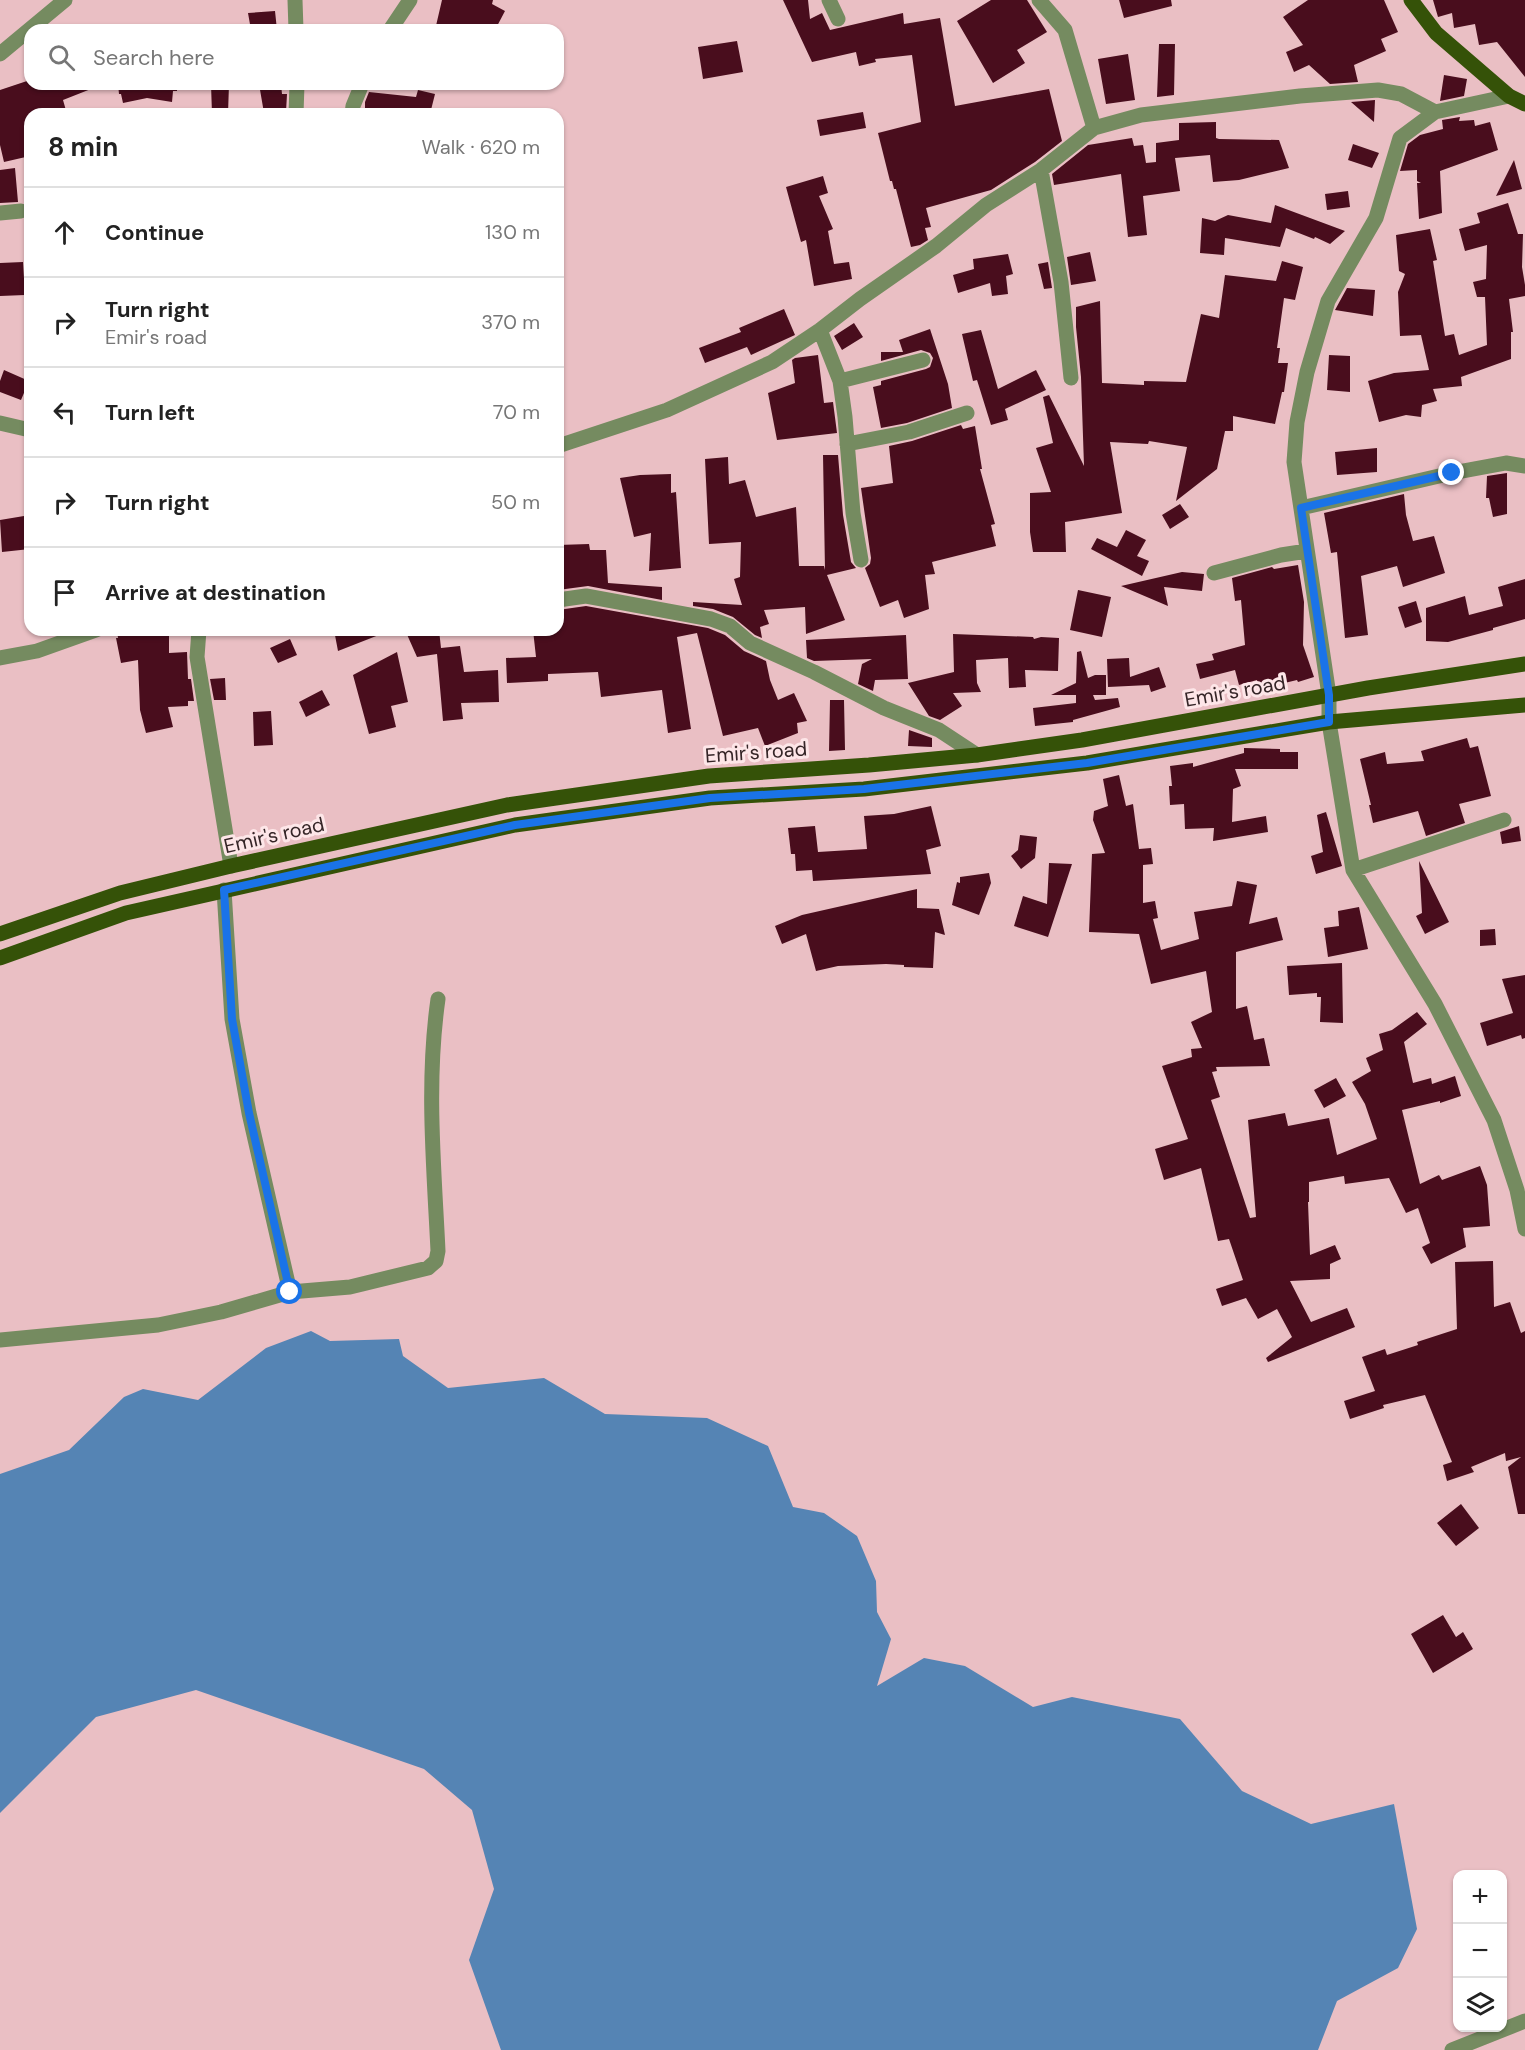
<!DOCTYPE html>
<html lang="en">
<head>
<meta charset="utf-8">
<style>
  :root { --surface:#fff; --page:#f2f2f2; --text:#222; --muted:#767676; --line:#e0e0e0 }
  body { margin:0; font-family:"DM Sans",sans-serif; background:var(--page); color:var(--text) }
  .controls { position:absolute; right:18px; bottom:18px; display:grid; overflow:hidden; border-radius:12px; box-shadow:0 2px 4px #0004 }
  .controls button { width:54px; height:54px; display:grid; place-items:center; padding:0; border:0; border-bottom:2px solid var(--line); background:var(--surface); color:var(--text); font:30px sans-serif }
  .stop { position:absolute; width:18px; height:18px; margin:-14px; border:4px solid #1a73e8; border-radius:50%; background:#fff }
  .stop.end { background:#1a73e8; border-color:#fff; box-shadow:0 2px 6px #0008 }
  .list { margin:0; padding:0; list-style:none }
  h2 { display:flex; justify-content:space-between; align-items:center; height:78px; margin:0; padding:0 24px; font-size:26px }
  h2 small { font-size:20px; font-weight:400; color:var(--muted) }
  .list li { display:grid; grid-template-columns:39px 1fr auto; gap:18px; align-items:center; box-sizing:border-box; height:90px; padding:0 24px; border-top:2px solid var(--line) }
  .list b { display:block; font-size:22px; white-space:nowrap }
  .list p { margin:0; font-size:20px; white-space:nowrap; color:var(--muted) }
  .list em { font-size:20px; font-style:normal; color:var(--muted) }
  .icon { flex:none; width:33px; height:33px; fill:none; stroke:currentColor; stroke-width:2; stroke-linecap:round; stroke-linejoin:round }
  .map { position:relative; flex:none; width:1525px; height:2050px; overflow:hidden }
  .search { position:absolute; background:var(--surface); box-shadow:0 2px 4px #0004; left:24px; top:24px; width:540px; height:66px; display:flex; align-items:center; gap:15px; box-sizing:border-box; padding:0 21px; border-radius:18px; color:var(--muted); font-size:22px }
  .panel { position:absolute; background:var(--surface); box-shadow:0 2px 4px #0004; left:24px; top:108px; width:540px; height:528px; border-radius:18px }
  .map>svg:first-child { display:block }
  .water { fill:#5584b4 }
  .building { fill:#490d1d }
  .lines { fill:none; stroke-linecap:round; stroke-linejoin:round }
  .minor { stroke:#758b60; stroke-width:15 }
  .major { stroke:#355208; stroke-width:15 }
  .route { stroke:#1a73e8; stroke-width:8 }
  .labels { text-anchor:middle; stroke-width:6; stroke-linejoin:round; paint-order:stroke }
  .street-label { font-size:20px; fill:#352527; stroke:#fde6e8 }
</style>
</head>
<body>
<div class="map">
<svg width="1525" height="2050" viewBox="0 0 1525 2050">
  <rect width="100%" height="100%" fill="#eabfc4"/>
  <path class="water" d="M311,1331L330,1341L399,1339L403,1356L448,1388L544,1378L605,1414L707,1418L768,1446L793,1507L824,1513L857,1536L876,1581L877,1612L891,1639L877,1686L924,1658L965,1666L1033,1707L1072,1697L1180,1719L1242,1791L1311,1824L1394,1804L1417,1929L1398,1968L1337,2001L1318,2050H501L469,1960L494,1889L472,1810L424,1769L196,1690L96,1717L0,1813V1474L69,1450L124,1397L143,1389L198,1400L266,1348Z"/>
  <path class="building" d="M442,0H493L492,4L505,11L495,30H435Z
    M783,0H808L810,19L822,13L830,30L903,13L904,24L940,18L955,106L1049,89L1062,141L1035,162L991,190L926,208L931,227L925,228L928,240L920,245L911,247L896,189H894L892,181H890L878,133L921,122L912,55L875,59L876,62L859,66L856,52L812,62Z
    M991,0H1027L1047,32L1017,50L1025,63L993,83L957,21Z
    M1119,0H1171L1172,6L1124,18Z
    M1308,0H1384L1398,32L1381,39L1386,51L1354,65L1358,82L1330,84L1309,65L1294,72L1286,52L1303,45L1283,17Z
    M1433,0H1525V77L1497,42L1479,45L1475,24L1454,28L1452,13L1438,17Z
    M275,11L277,30H251L248,13Z
    M737,41L743,72L703,79L698,47Z
    M1159,44H1175L1174,95L1157,97Z
    M1128,54L1135,100L1106,104L1098,59Z
    M1444,75L1467,79L1464,96L1440,101Z
    M30,80V84L101,85L63,100L67,114H30V156L4,162L0,145V90Z
    M118,84H177V91H173L172,102L147,98L123,103L121,94H119Z
    M211,84H229L228,114H212Z
    M259,84H281L282,94H287L286,112L264,113Z
    M418,90L435,94L430,114L365,110V102L369,92L416,97Z
    M1375,100L1374,122L1351,102Z
    M863,112L866,128L820,136L817,120Z
    M1460,117L1459,121L1474,120L1475,126L1490,122L1498,150L1440,171L1442,213L1419,219L1417,183H1421L1417,181V170L1400,171L1408,144L1420,135L1443,129L1442,120Z
    M1216,122V138L1219,139L1279,140L1289,168L1239,180L1213,182L1210,155L1175,158L1180,191L1143,196L1147,235L1128,237L1121,174L1054,185L1052,174L1088,145L1132,138L1134,146L1143,145L1146,163L1156,162V143L1179,140V123Z
    M1353,144L1379,153L1372,168L1348,160Z
    M1514,160L1522,189L1496,196Z
    M15,168L18,202L0,203V170Z
    M823,176L828,193L819,196L833,229L828,231L834,264L849,262L852,279L814,286L806,240L801,242L786,187Z
    M1348,191L1350,207L1327,210L1325,194Z
    M1508,203L1518,234H1523L1522,267L1525,285V296L1509,299L1513,332H1511V359L1461,377L1462,386L1433,389L1437,401L1422,405L1421,417L1406,415L1379,422L1368,381L1394,373L1429,370L1421,335L1400,336L1398,292L1405,274L1399,271L1396,235L1430,229L1437,260L1433,261L1445,336L1454,334L1459,355L1487,345L1485,297H1477L1473,282L1486,279L1487,245L1465,251L1459,229L1480,223L1477,213Z
    M1275,205L1345,231L1330,244L1315,237L1314,239L1286,228L1280,247L1225,238L1224,255L1200,253L1202,218L1215,221L1228,215L1271,223Z
    M1090,252L1096,281L1071,285L1067,257Z
    M1008,254L1013,274L1006,276L1008,294L992,296L990,283L958,293L953,275L974,269L973,259Z
    M1282,261L1303,267L1295,300L1284,298L1277,348H1280L1278,363H1288L1284,392H1282L1275,424L1233,416V431H1225L1217,469L1176,501L1187,447L1149,441L1148,444L1110,442L1122,513L1065,522L1066,552H1033L1030,532V493L1051,492L1036,448L1053,443L1043,397L1049,395L1084,466L1081,377L1076,327V307L1100,301L1102,383L1144,385V381L1186,382L1201,314L1219,318L1225,275L1276,281Z
    M23,262L25,295L0,296V263Z
    M1048,262L1052,288L1044,289L1038,264Z
    M1347,288L1375,290L1373,316L1335,310Z
    M784,309L795,335L751,355L747,347L705,363L699,348L741,332L739,328Z
    M854,323L863,337L842,350L834,336Z
    M930,329L948,384L952,408L907,423L881,428L873,387L881,385V381L926,369L930,367L933,358L930,353L921,350L881,361V352H903L899,340Z
    M981,330L998,389L1036,370L1046,390L1005,409L1008,420L991,425L977,380L973,381L962,334Z
    M818,355L824,403L833,402L837,433L777,440L768,393L795,383L792,360L795,358Z
    M1329,355L1350,356V392L1327,390Z
    M4,370L29,381L21,400L0,392V381Z
    M961,425L963,429L975,426L982,469H980L995,524L991,525L996,546L932,562L935,574L925,575L929,609L904,618L898,600L880,607L865,568L870,564L871,558L861,488L893,483L889,446L912,441Z
    M1377,448V472L1337,475L1335,452Z
    M823,455H838L843,515L851,562L856,568L827,575L845,620L806,634L805,607L764,610L769,624L760,627L762,638L755,635L733,617L713,609L693,606V602L742,605L734,579L740,577L741,542L709,544L705,459L728,457L729,484L745,480L756,517L796,507L799,566H824L825,570Z
    M1507,473V514L1493,517L1489,498H1486L1487,476Z
    M671,474V493L676,492L681,568L649,571L651,533L634,537L620,478L640,475Z
    M1404,494L1406,515L1413,541L1434,536L1445,573L1403,587L1397,566L1361,576L1368,635L1345,638L1337,552L1331,553L1324,513Z
    M1180,504L1189,517L1170,529L1162,515Z
    M30,515V549L2,552L0,520Z
    M1126,530L1146,540L1137,556L1149,561L1142,576L1091,549L1097,538L1117,547Z
    M589,544L590,550H606L608,583L662,587V600L588,586L558,590V545Z
    M1298,565L1304,602L1303,645L1314,677L1298,682L1297,680L1259,689L1257,680L1239,685L1235,670L1200,679L1196,664L1214,660L1212,654L1245,645L1241,600L1235,601L1232,578L1272,567L1274,569Z
    M1182,572L1204,574L1202,591L1164,587L1168,606L1121,586Z
    M1525,579V619L1493,628V630L1448,642L1426,641V608L1465,596L1469,615L1503,606L1498,587Z
    M1078,590L1111,597L1102,637L1070,630Z
    M1416,601L1422,622L1405,628L1398,607Z
    M586,606L708,628L725,635L744,651L766,661L770,680L778,700L794,693L807,721L797,723L798,733L765,746L758,728L723,736L697,633L677,637L691,729L668,733L662,690L601,697L598,672L548,674V681L507,683L506,658L536,657L533,630H558V610Z
    M117,630H141V633H169V653L187,652L188,679H191L194,701H188V706L168,707L173,727L146,733L140,710L138,660L121,663L116,638H118Z
    M334,630H389V631L338,651Z
    M405,630H439L441,648L460,646L464,672L498,670L499,702L461,703L463,719L443,721L437,654L417,657Z
    M953,634L1033,637L1034,639L1041,637L1059,638L1058,671L1025,670L1026,687L1009,688L1008,658L976,660L977,683L981,692L953,693L962,706L940,720L929,716L908,683L954,672Z
    M906,635L908,679L875,680L873,691L858,684L862,664L872,659L814,661L807,658L806,640Z
    M290,639L297,655L278,663L270,648Z
    M1081,651L1088,678L1095,675H1106V695H1093L1095,700L1118,698L1120,707L1073,720V722L1035,726L1033,708L1076,703V695H1051L1076,683L1077,652Z
    M397,652L408,702L391,706L396,727L369,734L353,675Z
    M1129,658L1130,677L1159,667L1166,687L1151,692L1149,685L1108,687L1107,659Z
    M225,678L226,700H214L210,679Z
    M322,690L330,705L306,717L299,702Z
    M830,700H844L845,750L829,751Z
    M271,711L273,745L254,746L253,712Z
    M909,730L932,738V747L908,746Z
    M1467,738L1470,748L1478,746L1491,796L1459,804L1465,823L1426,836L1418,811L1373,823L1369,805H1371L1360,759L1385,752L1387,764L1424,761L1421,751Z
    M1244,748L1280,749V752H1298V769H1235L1241,786L1233,789L1232,822L1266,816L1268,832L1213,841L1214,828L1185,829L1184,804L1170,805L1169,786H1172L1170,766L1193,763V767L1244,753Z
    M1119,775L1126,806L1133,804L1139,849L1151,848L1153,864L1143,865V903L1155,901L1158,918L1153,919L1161,950L1199,939L1194,912L1232,906L1237,881L1257,885L1249,924L1277,917L1283,940L1236,952V1009L1247,1006L1254,1040L1264,1038L1270,1066L1216,1067L1217,1071L1212,1072L1220,1097L1211,1100L1250,1218L1256,1217L1248,1120L1285,1113L1288,1126L1329,1118L1337,1155L1377,1139L1365,1104L1352,1082L1371,1071L1366,1058L1383,1050L1379,1034L1392,1030L1417,1012L1427,1024L1404,1042L1413,1083L1431,1078L1432,1084L1455,1076L1461,1096L1440,1103V1101L1402,1110L1420,1184L1439,1175L1442,1180L1480,1166L1487,1185L1490,1226L1463,1228L1466,1247L1431,1264L1422,1247L1430,1243L1418,1208L1406,1213L1389,1178L1345,1184L1344,1176L1309,1182V1202H1308L1310,1255L1335,1245L1341,1259L1330,1264V1279L1290,1281L1311,1322L1347,1308L1355,1327L1268,1362L1266,1358L1292,1337L1277,1309L1258,1319L1246,1298L1222,1306L1216,1289L1243,1280L1229,1239L1218,1241L1201,1168L1164,1180L1155,1149L1188,1139L1162,1066L1192,1057L1191,1049L1202,1048L1191,1022L1212,1012L1206,971L1151,984L1139,934L1089,932L1092,854L1105,853L1093,820L1094,811L1108,806L1103,779Z
    M931,806L941,846L926,850L931,874L813,881L812,870L796,871L795,854H791L788,828L815,826L818,852L867,849L864,816L894,814Z
    M1326,812L1342,866L1316,874L1311,856L1323,852L1317,815Z
    M1519,826L1521,841L1502,844L1500,832Z
    M1020,835L1037,837L1035,858L1021,869L1011,856L1018,850Z
    M1419,861L1449,922L1425,934L1416,916L1422,913Z
    M1049,863L1072,864L1048,937L1014,926L1023,896L1047,904Z
    M989,873L991,883L979,915L952,905L957,882L960,883V877Z
    M917,889V908L939,909L945,935L935,932L933,968L904,967V965L886,964L838,966L816,971L806,934L782,944L775,926L802,915Z
    M1359,907L1368,949L1328,957L1324,928L1339,926L1338,911Z
    M1495,929L1496,945L1480,946V930Z
    M1342,963L1343,1023L1320,1022L1321,997H1317V993L1289,995L1287,966Z
    M1525,975V1038L1522,1039L1521,1035L1487,1046L1480,1023L1513,1013L1502,979Z
    M1336,1078L1346,1096L1324,1108L1314,1090Z
    M1493,1261L1494,1307L1510,1302L1521,1333L1525,1331V1514H1518L1508,1467L1521,1457L1506,1461L1505,1453L1471,1467L1474,1472L1447,1481L1443,1465L1452,1462L1425,1395L1383,1405L1384,1408L1350,1419L1344,1401L1375,1391L1362,1357L1385,1349L1387,1355L1418,1345L1417,1342L1457,1329L1455,1262Z
    M1461,1504L1479,1528L1456,1546L1437,1523Z
    M1443,1615L1456,1637L1463,1632L1473,1649L1433,1673L1411,1634Z"/>
  <g class="lines">
    <path class="minor" d="M295,0L296,30
      M829,0L838,19
      M1039,0L1065,30L1094,128
      M390,30L410,0
      M0,54L65,0
      M1509,96L1435,112L1400,138L1376,218L1328,301L1307,372L1297,422L1294,462L1329,695V722L1353,870L1435,1004L1494,1120L1517,1190L1525,1229
      M296,114L297,84
      M352,114L353,106L362,84
      M1041,170L1061,282L1071,378
      M0,213L21,211
      M820,330L840,381L845,417L853,513L861,560
      M840,381L923,360
      M0,423L30,430
      M847,444L909,432L967,413
      M558,446L667,410L772,362L820,330L860,299L936,246L986,205L1041,170L1094,128L1141,115L1300,96L1378,90L1401,94L1435,112
      M1301,508L1452,473L1506,463L1525,466
      M1214,573L1281,555L1307,551
      M558,600L586,596L711,619L730,626L750,643L814,672L884,708L939,730L977,755
      M199,630L197,657L231,866
      M0,658L37,651L96,630
      M1353,870L1504,820
      M224,890L232,1019L249,1113L290,1292
      M0,1340L158,1325L221,1312L290,1292L350,1287L428,1268L436,1261L438,1251C434,1167 426,1083 438,999
      M1452,2050L1525,2021"/>
    <path class="major" d="M1411,0L1436,33L1509,96L1525,104
      M0,934L120,893L231,866L507,805L709,776L869,765L977,755L1082,740L1368,688L1525,664
      M0,958L126,913L515,825L710,798L864,789L1087,763L1329,722L1525,705"/>
  </g>
  <g class="lines">
    <path class="route" d="M290,1292L249,1113L232,1019L224,890L515,825L710,798L864,789L1087,763L1329,722V695L1301,508L1452,473"/>
  </g>
  <g class="labels">
    <g class="street-label">
      <text transform="translate(1235 691) rotate(-10)" y="7">Emir's road</text>
      <text transform="translate(756 752) rotate(-4)" y="7">Emir's road</text>
      <text transform="translate(274 835) rotate(-13)" y="7">Emir's road</text>
    </g>
  </g>
</svg>
<div class="controls">
<button>+</button>
<button>−</button>
<button><svg class="icon" aria-label="layers" viewBox="0 0 24 24"><path d="M12 4l9 5-9 5-9-5zM3 14l9 5 9-5"/></svg></button>
</div>
<div class="stop" style="left:290px;top:1292px"></div>
<div class="stop end" style="left:1452px;top:473px"></div>
<div class="search"><svg class="icon" aria-label="search" viewBox="0 0 24 24"><circle cx="10" cy="10" r="6"/><path d="M15 15l6 6"/></svg>Search here</div>
<section class="panel">
<h2>8 min<small>Walk · 620 m</small></h2>
<ul class="list">
<li><svg class="icon" aria-label="ahead" viewBox="0 0 24 24"><path d="M12 20V5M6 11l6-6 6 6"/></svg><div><b>Continue</b></div><em>130 m</em></li>
<li><svg class="icon" aria-label="right" viewBox="0 0 24 24"><path d="M7 20v-9h11M14 6l5 5-5 5"/></svg><div><b>Turn right</b><p>Emir's road</p></div><em>370 m</em></li>
<li><svg class="icon" aria-label="left" viewBox="0 0 24 24"><path d="M17 20v-9H6M10 6l-5 5 5 5"/></svg><div><b>Turn left</b></div><em>70 m</em></li>
<li><svg class="icon" aria-label="right" viewBox="0 0 24 24"><path d="M7 20v-9h11M14 6l5 5-5 5"/></svg><div><b>Turn right</b></div><em>50 m</em></li>
<li><svg class="icon" aria-label="arrive" viewBox="0 0 24 24"><path d="M6 21V4h12l-3 4 3 4H6"/></svg><div><b>Arrive at destination</b></div></li>
</ul>
</section>
</div>
</body>
</html>
